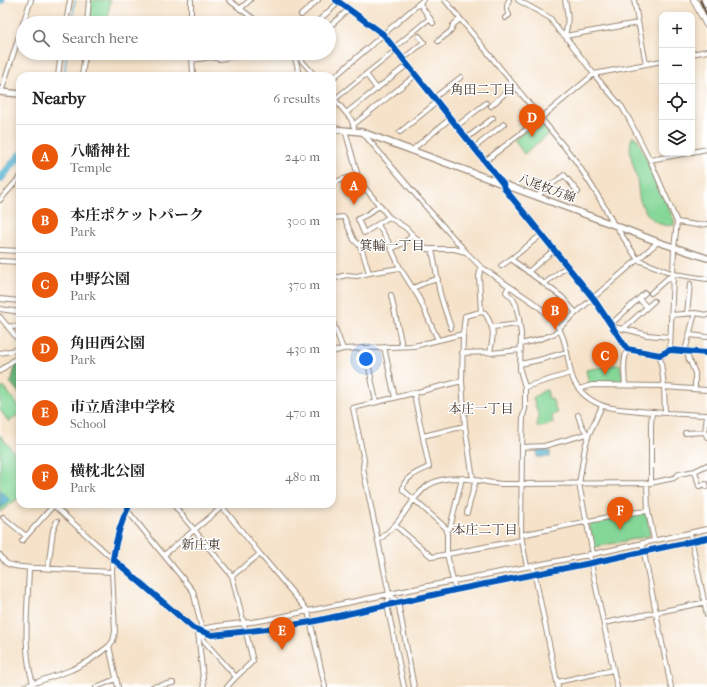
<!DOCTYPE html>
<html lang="en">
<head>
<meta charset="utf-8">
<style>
  :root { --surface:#fff; --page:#f6f6f6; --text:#222; --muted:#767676; --line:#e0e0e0; --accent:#ea580c }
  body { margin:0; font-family:"IM FELL French Canon","Noto Serif JP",serif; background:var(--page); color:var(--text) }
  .controls { position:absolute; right:12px; top:12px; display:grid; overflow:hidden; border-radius:8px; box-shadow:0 2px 6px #0003 }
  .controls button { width:36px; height:36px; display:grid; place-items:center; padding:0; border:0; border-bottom:1px solid var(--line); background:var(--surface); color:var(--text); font:20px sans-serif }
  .you { position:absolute; left:366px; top:359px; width:14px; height:14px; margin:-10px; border:3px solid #fff; border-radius:50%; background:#1a73e8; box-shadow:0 0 0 6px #1a73e833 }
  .badge { display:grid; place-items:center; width:26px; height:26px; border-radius:50%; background:var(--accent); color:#fff; font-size:13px; font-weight:700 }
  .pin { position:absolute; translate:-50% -33px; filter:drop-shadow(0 1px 2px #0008) }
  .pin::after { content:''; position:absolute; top:21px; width:14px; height:12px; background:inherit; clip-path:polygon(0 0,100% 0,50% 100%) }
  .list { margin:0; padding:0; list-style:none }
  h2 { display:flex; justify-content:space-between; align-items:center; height:52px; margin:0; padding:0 16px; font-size:17px }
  h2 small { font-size:13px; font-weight:400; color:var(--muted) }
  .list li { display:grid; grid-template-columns:26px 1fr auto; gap:12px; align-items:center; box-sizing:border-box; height:64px; padding:0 16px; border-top:1px solid var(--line) }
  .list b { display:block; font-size:15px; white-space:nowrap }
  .list p { margin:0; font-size:13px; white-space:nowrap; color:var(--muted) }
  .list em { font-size:13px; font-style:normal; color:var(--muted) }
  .icon { flex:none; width:22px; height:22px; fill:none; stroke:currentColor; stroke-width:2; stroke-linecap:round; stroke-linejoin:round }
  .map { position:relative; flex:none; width:707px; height:687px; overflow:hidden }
  .search { position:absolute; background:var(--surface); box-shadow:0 2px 6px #0003; left:16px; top:16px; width:320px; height:44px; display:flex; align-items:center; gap:10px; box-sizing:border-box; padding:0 14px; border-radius:22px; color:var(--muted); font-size:15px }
  .panel { position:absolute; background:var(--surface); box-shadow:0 2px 6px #0003; left:16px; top:72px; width:320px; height:436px; border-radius:12px }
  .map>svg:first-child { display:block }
  .green { fill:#85d798; stroke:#60805b }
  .forest { fill:#6cb880; stroke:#54714f }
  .water { fill:#4daecc; stroke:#446c75 }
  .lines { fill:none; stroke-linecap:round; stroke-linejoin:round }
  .stream { stroke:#4daecc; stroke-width:1.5 }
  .river { stroke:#4daecc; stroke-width:8 }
  .minor-casing { stroke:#988674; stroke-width:6 }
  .major-casing { stroke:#988674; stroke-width:8 }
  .highway-casing { stroke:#988674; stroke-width:8 }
  .minor { stroke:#fff; stroke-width:4 }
  .major { stroke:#fff; stroke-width:5.5 }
  .highway { stroke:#fff; stroke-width:6 }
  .rail { stroke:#3b2a1e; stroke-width:1.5 }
  .cycleway-casing { stroke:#fff; stroke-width:8 }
  .cycleway { stroke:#0057b8; stroke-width:6 }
  .labels { text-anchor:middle; stroke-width:3; stroke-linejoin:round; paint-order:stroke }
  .street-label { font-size:12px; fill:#3b2a1e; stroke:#fff }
  .neighbourhood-label { font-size:13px; fill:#3b2a1e; stroke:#fff }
</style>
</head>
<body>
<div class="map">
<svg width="707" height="687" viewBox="0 0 707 687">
  <rect width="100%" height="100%" fill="#fff"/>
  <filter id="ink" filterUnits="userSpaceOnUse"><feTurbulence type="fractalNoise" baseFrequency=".025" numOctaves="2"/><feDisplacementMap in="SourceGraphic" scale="8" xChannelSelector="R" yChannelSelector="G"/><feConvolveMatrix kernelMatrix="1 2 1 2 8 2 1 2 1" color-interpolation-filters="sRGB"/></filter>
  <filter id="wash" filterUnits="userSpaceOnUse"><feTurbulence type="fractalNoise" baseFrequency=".012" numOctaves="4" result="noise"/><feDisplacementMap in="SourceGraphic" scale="16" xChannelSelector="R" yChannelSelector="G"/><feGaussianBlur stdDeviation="0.9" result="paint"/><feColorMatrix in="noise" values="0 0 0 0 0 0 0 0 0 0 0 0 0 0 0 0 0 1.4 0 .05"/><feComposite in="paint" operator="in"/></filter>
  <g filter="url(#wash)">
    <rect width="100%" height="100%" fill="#f5e2c9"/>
    <path class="green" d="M91,0H110L108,23H89Z
      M538,122H539L549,134L524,154L514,140Z
      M633,136L637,138L674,220V225C657,229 643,213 639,197C638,191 638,185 637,179C634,166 626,148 633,136Z
      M620,364L623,380L620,383L589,384L586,370Z
      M4,387L20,408V413L9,422L0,410V390Z
      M547,390L549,399L552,398L557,413L552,416L553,423L541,427H537L538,414L533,398L543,391Z
      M0,435L20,460L17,464L20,468V497L0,512Z
      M645,513L647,514L650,534L649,536L595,547H594L589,526L591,523L628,515Z"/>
    <path class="forest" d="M18,364L20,367V394L10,382L12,380L15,366Z"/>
    <path class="water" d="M537,450L550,451V457H537Z
      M0,490L10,500L0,508Z"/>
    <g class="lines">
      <path class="stream" d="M72,23L75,0
        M64,76L67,53
        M0,374L11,365"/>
      <path class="river" d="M0,1L1,0
        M0,179L20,155"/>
    </g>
  </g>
  <g filter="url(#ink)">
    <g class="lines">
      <defs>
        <path id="minor" d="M191,0V23
          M229,0L259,23
          M336,0L383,34L503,184L504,188L593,298L627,349L660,355L670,350L707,353
          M445,0L575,160C589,181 603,202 614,225
          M518,0L550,18L559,31L565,36L638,23
          M565,0C568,14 569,22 565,36L594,74L662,61
          M634,0L646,64
          M420,4L433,23
          M240,9L250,0
          M301,15L318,0
          M505,18L509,15C506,10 506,6 509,0
          M23,23L31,0
          M66,23L70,0
          M87,23L89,0
          M316,23L339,2
          M329,27L349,9
          M438,41L451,31L453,25L460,19
          M394,48L430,18
          M192,53L193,76
          M293,53L297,65L299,76
          M295,53L315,76
          M692,54L707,51
          M403,59L424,42L419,36
          M192,60L211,57L220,59L250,53
          M366,74L377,89
          M596,74V77L622,107L629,119L650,160L677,222L674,248L670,350
          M58,76L61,53
          M82,76L85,53
          M332,79L423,0
          M1,92L23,24
          M332,96L351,119L354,127
          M434,98L461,77
          M335,99L396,50
          M491,106L514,85
          M346,113L407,65
          M353,125L416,75
          M457,126L486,103
          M345,130L358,176L365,188L389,217L406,228L426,249H454L466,252
          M400,132L437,102
          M363,133L427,208L467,253L481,267L534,303C544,311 557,323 562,335C567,347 568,361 571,373C575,389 587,399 601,405C610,409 622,409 631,410C656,413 682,414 707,415
          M467,138L493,118
          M474,148L504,124
          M412,150L451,118
          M692,152L707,149
          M650,160L688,153
          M485,161L541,118L594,74
          M332,187C335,179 349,178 358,176
          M537,196L564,175L578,192
          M0,200L20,177
          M380,205L368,214L358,219L364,233L389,217
          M332,218L344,217L354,240L359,245L362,250L369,273
          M677,222L697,225L707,224
          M378,225L388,241L400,268L419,298L438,340
          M618,226L619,231L638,260L674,274L707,279
          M391,249L405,242L413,235
          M0,250L20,251
          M432,250C435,263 437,276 439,289C442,303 447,315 451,328
          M511,259L562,297L576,313
          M0,261L20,262
          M501,266L511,259L541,235
          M528,272L554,250
          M332,279L346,275L357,276L369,273L400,268
          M544,284L567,266
          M509,286L506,292L513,299L516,305L519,319L521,334L520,370L525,387V409L523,416L522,447L521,535L527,567
          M413,288L427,282L438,279
          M651,293L669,277L673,281
          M391,295L402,346
          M0,299L20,301
          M639,299L647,307
          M0,309L20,312
          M481,312L485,313C495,331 494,332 490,352
          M687,314L690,284
          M671,315L695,313L707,315
          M0,317L20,342
          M332,320L343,349
          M611,324L645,293
          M7,326L20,327
          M493,327L519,324
          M613,327L633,331L647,335L670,337
          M559,328L593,298L658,242
          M623,329L654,301
          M690,335L707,337
          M521,344C533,341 549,338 560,330
          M384,347L395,398
          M365,348L376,402
          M685,351L695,313
          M332,352L343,349L414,346L463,334
          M687,352L689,360L691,363L695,373V389
          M0,353L20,349
          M462,353L490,352L491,353L521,350
          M660,355L664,386L665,413
          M520,364L539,360L567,352
          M0,371L20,355
          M462,381L465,426L473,479
          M625,385C624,371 623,362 627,349
          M525,387L571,373
          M664,387L707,390
          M579,389L592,385L664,386
          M414,394L429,467C420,471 402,478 403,490L446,528L447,531
          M578,415L581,424L587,434
          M707,415L705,432L707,437
          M685,433L705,432
          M423,436L465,426
          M522,447L544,446L587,434H589
          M695,471L699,486L706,484L707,487
          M647,483L648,511L654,540
          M651,483V425L652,412
          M130,504C120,522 116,539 113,559L193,628L212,635L267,629L311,622L455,590L591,563L707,538
          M173,504L232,576L253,661L236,677L227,687
          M220,504L260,554L308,611L325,687
          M127,510L193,591L202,629
          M467,513L476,479
          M3,517L26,536
          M395,525L432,557L521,540
          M690,533L707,615
          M521,535L628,513L648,511
          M22,541L53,506
          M378,541C384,536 390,530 396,524C406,512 414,496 427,486C448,471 479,482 502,484C508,484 515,484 521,484L651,483L674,478L679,474L695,471L707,465
          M642,543L671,687
          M589,554L617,687
          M593,554L579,484L585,447L589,434L602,406
          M0,555C2,558 4,561 6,563C12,567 31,568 38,568L112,572
          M164,555L222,507
          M533,566L558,687
          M29,568C28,603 22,650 33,683
          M48,568L53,530L57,521
          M232,576L260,554
          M455,590L447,554V531L450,528L462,478
          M389,594L398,602L414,687
          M604,623L707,602
          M198,630C220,624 242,624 265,620L428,586L593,554L707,529
          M198,630L205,642L236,677
          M198,632L204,687
          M109,646L118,687
          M557,682L613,670
          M23,687L71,670L89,661L109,646L113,641L115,632L112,572L113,559L52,504
          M96,687L116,679
          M152,687L173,683
          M404,687L387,605L389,594L363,468L364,460L353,408L462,381L463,334L465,316L481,312L479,276L481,267"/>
        <path id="major" d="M0,92L20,94
          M332,129L362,132L614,225L658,242L707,258"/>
        <path id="highway" d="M694,0L707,25
          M705,0L707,4"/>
      </defs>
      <use href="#minor" class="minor-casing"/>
      <use href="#major" class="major-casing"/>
      <use href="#highway" class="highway-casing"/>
      <use href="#minor" class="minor"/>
      <use href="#major" class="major"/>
      <use href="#highway" class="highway"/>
      <path class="rail" d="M700,0L707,15"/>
      <defs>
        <path id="cycleway" d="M336,0L383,34L503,184L504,188L593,298L627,349L660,355L670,350L707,353
          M130,504C120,522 116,539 113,559L193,628L212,635L267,629L311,622L455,590L591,563L707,538"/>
      </defs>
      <use href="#cycleway" class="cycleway-casing"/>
      <use href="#cycleway" class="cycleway"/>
    </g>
  </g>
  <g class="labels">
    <g class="street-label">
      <text transform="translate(547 188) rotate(20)" y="4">八尾枚方線</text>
    </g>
    <g class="neighbourhood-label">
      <text x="483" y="94">角田二丁目</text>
      <text x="392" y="250">箕輪一丁目</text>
      <text x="481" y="413">本庄一丁目</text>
      <text x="485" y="534">本庄二丁目</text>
      <text x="201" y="549">新庄東</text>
    </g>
  </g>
</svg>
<div class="controls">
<button>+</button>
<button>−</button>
<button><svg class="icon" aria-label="locate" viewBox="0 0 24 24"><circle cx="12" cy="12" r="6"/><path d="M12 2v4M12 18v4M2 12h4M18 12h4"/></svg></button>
<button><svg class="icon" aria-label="layers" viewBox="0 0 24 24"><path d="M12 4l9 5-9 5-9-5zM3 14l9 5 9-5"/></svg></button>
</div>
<div class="you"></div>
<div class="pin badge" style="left:354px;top:205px">A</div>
<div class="pin badge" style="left:555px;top:330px">B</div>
<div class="pin badge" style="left:605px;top:375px">C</div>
<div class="pin badge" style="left:532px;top:137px">D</div>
<div class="pin badge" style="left:282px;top:650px">E</div>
<div class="pin badge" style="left:620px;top:530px">F</div>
<div class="search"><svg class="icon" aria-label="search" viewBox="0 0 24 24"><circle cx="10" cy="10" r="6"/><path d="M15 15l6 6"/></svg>Search here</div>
<section class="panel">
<h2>Nearby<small>6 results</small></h2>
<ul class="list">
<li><span class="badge">A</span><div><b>八幡神社</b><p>Temple</p></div><em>240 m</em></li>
<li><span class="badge">B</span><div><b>本庄ポケットパーク</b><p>Park</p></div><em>300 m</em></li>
<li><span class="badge">C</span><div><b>中野公園</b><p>Park</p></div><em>370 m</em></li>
<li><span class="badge">D</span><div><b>角田西公園</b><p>Park</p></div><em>430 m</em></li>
<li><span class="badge">E</span><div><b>市立盾津中学校</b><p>School</p></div><em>470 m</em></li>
<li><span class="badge">F</span><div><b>横枕北公園</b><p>Park</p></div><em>480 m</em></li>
</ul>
</section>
</div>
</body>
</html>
